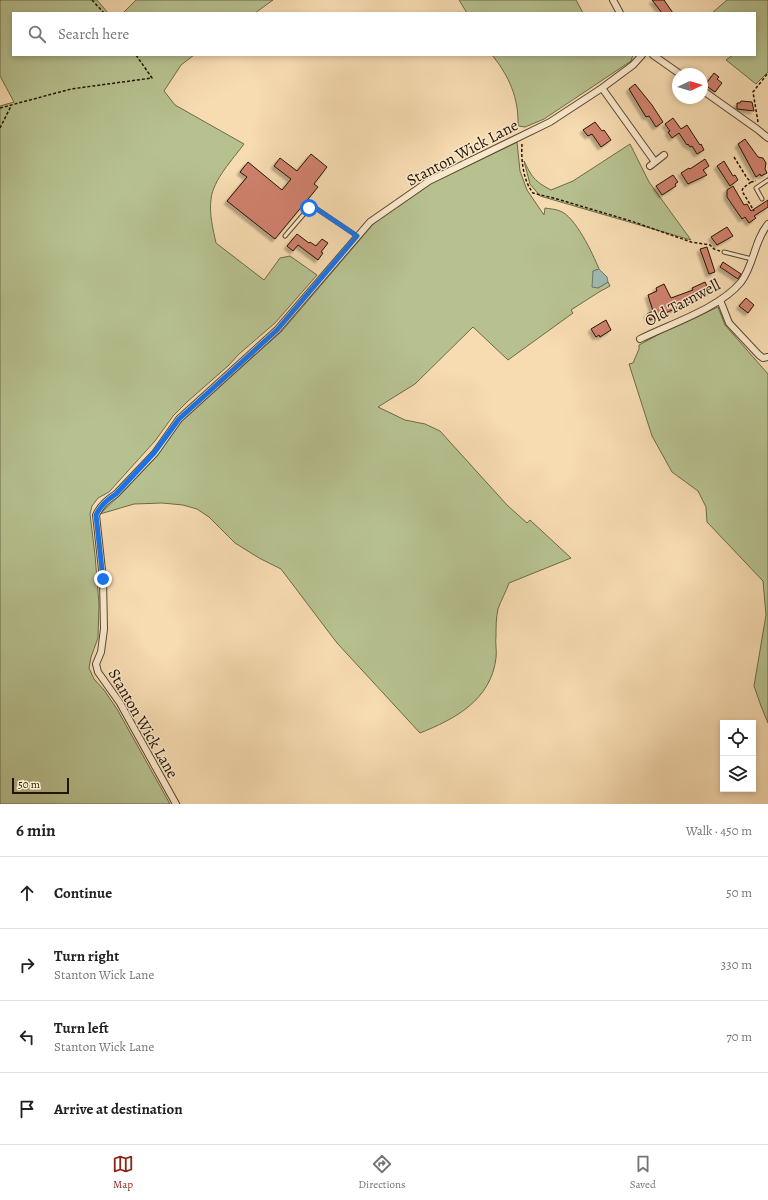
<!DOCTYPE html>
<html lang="en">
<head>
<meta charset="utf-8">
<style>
  :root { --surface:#fff; --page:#f2f2f2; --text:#202124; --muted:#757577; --line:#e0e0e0; --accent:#8f2418 }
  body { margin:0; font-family:Alegreya,serif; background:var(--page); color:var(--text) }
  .controls { position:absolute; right:12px; bottom:12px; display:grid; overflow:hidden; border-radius:0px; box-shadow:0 2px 6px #0003 }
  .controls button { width:36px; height:36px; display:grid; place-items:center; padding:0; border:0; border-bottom:1px solid var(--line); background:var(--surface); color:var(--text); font:20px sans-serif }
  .compass { position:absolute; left:672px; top:68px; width:36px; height:36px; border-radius:50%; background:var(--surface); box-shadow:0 2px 6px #0003; rotate:86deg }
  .scale { position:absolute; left:12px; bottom:10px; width:57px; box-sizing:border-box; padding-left:4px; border:2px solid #231400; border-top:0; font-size:11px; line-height:14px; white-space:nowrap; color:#231400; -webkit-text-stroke:3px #fae8cc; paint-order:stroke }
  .stop { position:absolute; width:12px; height:12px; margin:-9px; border:3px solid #1a73e8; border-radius:50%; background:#fff }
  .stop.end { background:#1a73e8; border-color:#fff; box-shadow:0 1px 4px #0008 }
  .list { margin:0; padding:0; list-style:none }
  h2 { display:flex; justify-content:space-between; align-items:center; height:52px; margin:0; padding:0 16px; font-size:17px }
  h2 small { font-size:13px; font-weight:400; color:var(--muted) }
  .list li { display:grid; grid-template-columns:26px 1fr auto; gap:12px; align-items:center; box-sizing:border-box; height:72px; padding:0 16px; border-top:1px solid var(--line) }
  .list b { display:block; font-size:15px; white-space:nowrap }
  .list p { margin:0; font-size:13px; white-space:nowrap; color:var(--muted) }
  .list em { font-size:13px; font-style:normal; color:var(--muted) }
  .icon { flex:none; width:22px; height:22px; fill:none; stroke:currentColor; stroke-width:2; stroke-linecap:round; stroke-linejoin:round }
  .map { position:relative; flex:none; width:768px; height:804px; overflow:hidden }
  .search { position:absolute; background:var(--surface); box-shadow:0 2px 6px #0003; left:12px; right:12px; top:12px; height:44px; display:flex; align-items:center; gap:10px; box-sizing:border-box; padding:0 14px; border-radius:0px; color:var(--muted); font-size:15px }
  .sheet { height:340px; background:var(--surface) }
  nav { display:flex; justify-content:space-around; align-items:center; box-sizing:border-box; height:56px; border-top:1px solid var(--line); background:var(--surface); font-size:11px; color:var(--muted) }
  nav a { display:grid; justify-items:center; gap:2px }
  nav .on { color:var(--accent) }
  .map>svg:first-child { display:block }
  .green { fill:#b7c190; stroke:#6d6a48 }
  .water { fill:#9ebab1; stroke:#6d786a }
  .building { fill:#d0816e; stroke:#231400; filter:url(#shadow) }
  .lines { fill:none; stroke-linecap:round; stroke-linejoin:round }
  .service-casing { stroke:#58462c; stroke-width:5 }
  .minor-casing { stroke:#58462c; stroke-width:8 }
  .path { stroke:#231400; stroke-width:1.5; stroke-dasharray:3 2; stroke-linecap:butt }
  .service { stroke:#fae8cc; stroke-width:3 }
  .minor { stroke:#fae8cc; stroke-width:6 }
  .route { stroke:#1a73e8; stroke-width:5 }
  .labels { text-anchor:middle; stroke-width:3; stroke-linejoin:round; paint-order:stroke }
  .street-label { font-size:16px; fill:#231400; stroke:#fae8cc }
</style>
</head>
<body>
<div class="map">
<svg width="768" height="804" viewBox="0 0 768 804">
  <defs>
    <filter id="shadow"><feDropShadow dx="-3" dy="3" stdDeviation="1" flood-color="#0004"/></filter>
  </defs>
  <rect width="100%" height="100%" fill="#f7dbb1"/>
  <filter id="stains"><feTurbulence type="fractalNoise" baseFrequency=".005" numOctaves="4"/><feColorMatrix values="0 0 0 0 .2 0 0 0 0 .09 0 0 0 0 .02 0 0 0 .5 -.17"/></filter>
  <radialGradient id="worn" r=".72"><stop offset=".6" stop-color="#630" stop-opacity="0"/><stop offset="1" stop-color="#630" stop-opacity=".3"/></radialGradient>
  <path class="green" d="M0,0H97L108,13H13V55H194L181,65L164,91L175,105L244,144C233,159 213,180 211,199C209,214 213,229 216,243L264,280L280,258L290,256L317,275L275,323L239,354L229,365L187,402L173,416L155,441L109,492L98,498L92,506L90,514L95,555L99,604L98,638L91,657L89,668L94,679L104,690L117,709L170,804H0V106L14,102L0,76Z
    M136,0H273L255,13H123Z
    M459,0H576L583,13H467Z
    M727,0H768V72L756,84L726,60L733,55H755V13H712Z
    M492,55H633L631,61L544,119L525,127L518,126C519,98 509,76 492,55Z
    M517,142L520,171L527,190L544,215L545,208C550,209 556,209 560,211C575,216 593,254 599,269L593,271L598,288L608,282L610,286L599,292L571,310L573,313L508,360L473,327L415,384L378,407L405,420L425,424L440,431L507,505L527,523L530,520L571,558L509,583C506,592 501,600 498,609C496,617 496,628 496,636C495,643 497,651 496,658C491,700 455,719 420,733L337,643L281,569L259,558L235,543L209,517L197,509L183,505L162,503L134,504L100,514L123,492L159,452L184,418L282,331L374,223L430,184Z
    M630,144L649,182L691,240L540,196L530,184L524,161C532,177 534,181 551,190L573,181Z
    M718,307L725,325L768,374V723L761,706L754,686L766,615L763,581L707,522L706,507L698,491L672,472L652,436L629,364L633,363L639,349V345L665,331Z"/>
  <path class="water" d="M599,269L607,277L608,282L598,288L592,287L593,271Z"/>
  <path class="building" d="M652,0H664L673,13H662Z
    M714,73L719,77L717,79L722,83L715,92L705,85Z
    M635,84L652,105L663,122L656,127L649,116L646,117L629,89Z
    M741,101L752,102L754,111L737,109V103H740Z
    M673,118L681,129L687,125L700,145L701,144L704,150L697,154L692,146L690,147L688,144L687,145L679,133L672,138L668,132L670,131L665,124Z
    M595,122L602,131L604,130L611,140L601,147L592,134L588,136L583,130Z
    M745,139L758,157L763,158L766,163L765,169L767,173L761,176L760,174L756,177L738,144Z
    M311,154L327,167L314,184L318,187L275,239L227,201L247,177L240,172L248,162L282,190L291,179L274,166L280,158L297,171Z
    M705,159L709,166L703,170L707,175L688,184L681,173L689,168L690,169Z
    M724,161L733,176L735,175L738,180L730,186L717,166Z
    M673,175L678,182L675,184L676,186L662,195L656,186Z
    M733,186L744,205L747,204L751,211L768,200V207L754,216L756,218L749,223L745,217L742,219L727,197V190Z
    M727,227L733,236L717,245L711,237Z
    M297,234L309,243L310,242L316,246L322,239L328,243L321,252L323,253L318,260L298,245L293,251L287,246Z
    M707,247L715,272L709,274L700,249Z
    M723,262L741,274L738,279L720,267Z
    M705,282L710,293L650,320L647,314L653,311L648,295L657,291L656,288L664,284L671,298L693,290L692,288Z
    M746,298L754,305L748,313L739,306Z
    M606,320L611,330L600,337L599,335L596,337L591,329Z"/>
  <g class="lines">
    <defs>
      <path id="service" d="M762,199L756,188L768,180
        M285,236L309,208L313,207L317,209L357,236
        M724,252L752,259"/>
      <path id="minor" d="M613,0L620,13
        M653,55L680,74
        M602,88L655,162
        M702,90L757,129L768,138
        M650,166L664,155
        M720,300L729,323L759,355L763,358L768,357
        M640,339C670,324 720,308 741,282C754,265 754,241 768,224
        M176,804L120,703L98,672L96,664L101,652L104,629L103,579L96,515C101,505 107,500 116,494L155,453L179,419L277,330L370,222L429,181L550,122L602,88L633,65L642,55"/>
    </defs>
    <use href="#service" class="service-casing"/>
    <use href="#minor" class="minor-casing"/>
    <path class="path" d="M92,0L104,13
      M0,108L71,89L152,78L136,55
      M758,122L753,92L768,73
      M0,128L11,106
      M507,129L515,131
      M522,144C521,160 523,180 533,193L557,199L631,221L691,242L710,245L714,249L720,251
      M734,157L747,178L751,182L756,181
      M751,182L743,188L742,191L754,211"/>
    <use href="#service" class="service"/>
    <use href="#minor" class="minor"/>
  </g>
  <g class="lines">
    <path class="route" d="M103,579L96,515C101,505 107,500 116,494L154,453L179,419L277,330L357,236L317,209L313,207L309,208"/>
  </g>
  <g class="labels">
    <g class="street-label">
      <text transform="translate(462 152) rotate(-28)" y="6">Stanton Wick Lane</text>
      <text transform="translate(682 302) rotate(-28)" y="6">Old Tarnwell</text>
      <text transform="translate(144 723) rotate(60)" y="6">Stanton Wick Lane</text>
    </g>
  </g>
  <rect width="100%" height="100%" filter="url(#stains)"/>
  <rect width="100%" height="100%" fill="url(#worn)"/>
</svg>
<div class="controls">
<button><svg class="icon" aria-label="locate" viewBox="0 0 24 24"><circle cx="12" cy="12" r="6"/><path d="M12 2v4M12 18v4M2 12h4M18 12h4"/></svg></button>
<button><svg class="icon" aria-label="layers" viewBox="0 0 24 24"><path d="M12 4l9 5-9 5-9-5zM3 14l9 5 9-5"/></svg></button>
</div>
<svg class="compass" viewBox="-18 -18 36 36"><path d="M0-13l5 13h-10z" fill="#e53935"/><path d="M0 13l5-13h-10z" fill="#757577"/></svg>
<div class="scale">50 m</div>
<div class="stop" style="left:309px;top:208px"></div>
<div class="stop end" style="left:103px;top:579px"></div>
<div class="search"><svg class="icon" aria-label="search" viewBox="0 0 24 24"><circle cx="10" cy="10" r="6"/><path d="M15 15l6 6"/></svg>Search here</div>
</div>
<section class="sheet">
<h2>6 min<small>Walk · 450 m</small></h2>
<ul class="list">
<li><svg class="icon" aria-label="ahead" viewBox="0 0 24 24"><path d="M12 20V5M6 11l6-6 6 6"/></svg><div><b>Continue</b></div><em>50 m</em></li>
<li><svg class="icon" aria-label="right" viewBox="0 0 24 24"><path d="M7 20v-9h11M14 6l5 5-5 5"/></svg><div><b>Turn right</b><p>Stanton Wick Lane</p></div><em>330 m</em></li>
<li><svg class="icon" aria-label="left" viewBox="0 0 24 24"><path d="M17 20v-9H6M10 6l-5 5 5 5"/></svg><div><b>Turn left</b><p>Stanton Wick Lane</p></div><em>70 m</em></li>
<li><svg class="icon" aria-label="arrive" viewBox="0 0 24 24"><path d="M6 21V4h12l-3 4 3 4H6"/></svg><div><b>Arrive at destination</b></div></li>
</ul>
</section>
<nav>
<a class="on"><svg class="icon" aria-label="map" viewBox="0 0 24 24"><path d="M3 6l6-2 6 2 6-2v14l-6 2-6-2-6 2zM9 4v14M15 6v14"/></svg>Map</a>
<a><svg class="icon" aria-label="directions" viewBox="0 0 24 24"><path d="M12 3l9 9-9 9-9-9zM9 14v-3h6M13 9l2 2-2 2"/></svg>Directions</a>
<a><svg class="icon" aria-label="saved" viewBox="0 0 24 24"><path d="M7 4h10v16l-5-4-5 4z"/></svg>Saved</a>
</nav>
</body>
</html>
